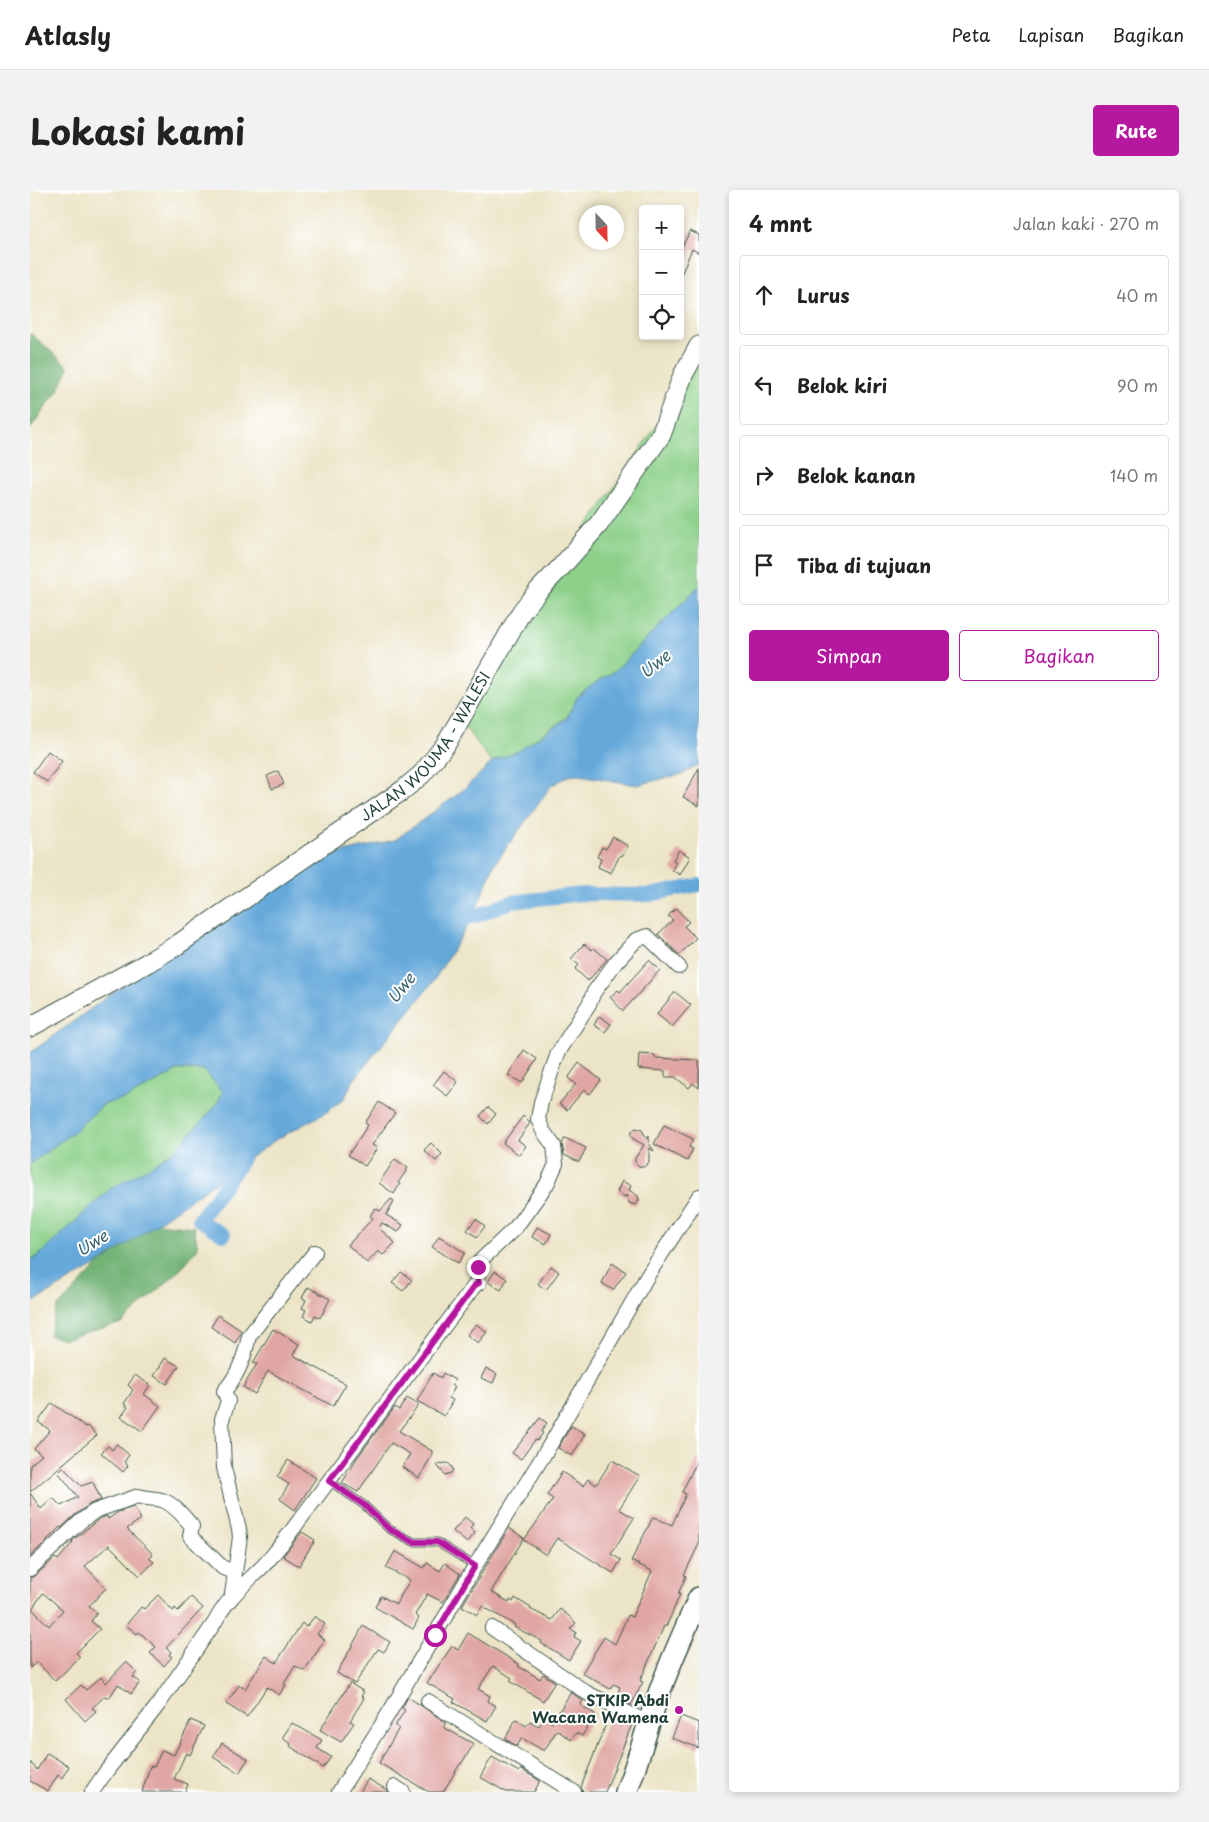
<!DOCTYPE html>
<html lang="id">
<head>
<meta charset="utf-8">
<style>
  :root { --surface:#fff; --page:#f2f2f2; --text:#222; --muted:#767676; --line:#e0e0e0; --accent:#b5179e }
  body { margin:0; font-family:"Playpen Sans",sans-serif; background:var(--page); color:var(--text) }
  .controls { position:absolute; right:15px; top:15px; display:grid; overflow:hidden; border-radius:5px; box-shadow:0 2px 8px #0003 }
  .controls button { width:45px; height:45px; display:grid; place-items:center; padding:0; border:0; border-bottom:1px solid var(--line); background:var(--surface); color:var(--text); font:25px sans-serif }
  .compass { position:absolute; left:549px; top:15px; width:45px; height:45px; border-radius:50%; background:var(--surface); box-shadow:0 2px 8px #0003; rotate:158deg }
  .stop { position:absolute; width:15px; height:15px; margin:-11px; border:4px solid #b5179e; border-radius:50%; background:#fff }
  .stop.end { background:#b5179e; border-color:#fff; box-shadow:0 1px 5px #0008 }
  .list { margin:0; padding:0; list-style:none }
  h2 { display:flex; justify-content:space-between; align-items:center; height:65px; margin:0; padding:0 20px; font-size:21px }
  h2 small { font-size:16px; font-weight:400; color:var(--muted) }
  .list li { display:grid; grid-template-columns:32px 1fr auto; gap:15px; align-items:center; box-sizing:border-box; height:80px; margin:0 10px 10px; padding:0 10px; border:1px solid var(--line); border-radius:5px }
  .list b { display:block; font-size:19px; white-space:nowrap }
  .list em { font-size:16px; font-style:normal; color:var(--muted) }
  .actions { display:flex; gap:10px; padding:15px 20px }
  .actions a { flex:1; padding:11px 0; border:1px solid var(--accent); border-radius:5px; text-align:center; font-size:18px; color:var(--accent) }
  .actions .main { background:var(--accent); color:#fff }
  .icon { flex:none; width:28px; height:28px; fill:none; stroke:currentColor; stroke-width:2; stroke-linecap:round; stroke-linejoin:round }
  .map { position:relative; flex:none; width:669px; height:1602px; overflow:hidden; border-radius:5px }
  header { display:flex; align-items:center; gap:30px; box-sizing:border-box; height:70px; padding:0 25px; background:var(--surface); border-bottom:1px solid var(--line) }
  header strong { font-size:24px }
  nav { display:flex; gap:28px; margin-inline-start:auto; font-size:18px }
  .intro { display:flex; align-items:center; justify-content:space-between; box-sizing:border-box; height:120px; padding:0 30px }
  h1 { margin:0; font-size:35px }
  .button { padding:12px 22px; border-radius:5px; background:var(--accent); color:#fff; font-size:18px; font-weight:700 }
  main { display:flex; gap:30px; padding:0 30px }
  aside { flex:1; background:var(--surface); border-radius:5px; box-shadow:0 2px 8px #0003 }
  .map>svg:first-child { display:block }
  .green { fill:#8cd089; stroke:#56865e }
  .forest { fill:#71b275; stroke:#487854 }
  .water { fill:#65a9da; stroke:#427387 }
  .lines { fill:none; stroke-linecap:round; stroke-linejoin:round }
  .canal { stroke:#65a9da; stroke-width:14 }
  .building { fill:#e0a6a3; fill-rule:evenodd }
  .lane-casing { stroke:#3e564a; stroke-width:9 }
  .street-casing { stroke:#3e564a; stroke-width:16 }
  .secondary-casing { stroke:#3e564a; stroke-width:21 }
  .primary-casing { stroke:#3e564a; stroke-width:24 }
  .lane { stroke:#fff; stroke-width:7 }
  .street { stroke:#fff; stroke-width:14 }
  .secondary { stroke:#fff; stroke-width:19 }
  .primary { stroke:#fff; stroke-width:21 }
  .route { stroke:#b5179e; stroke-width:6 }
  .poi-dot { fill:#b5179e; stroke:#fff; stroke-width:2 }
  .labels { text-anchor:middle; stroke-width:4; stroke-linejoin:round; paint-order:stroke }
  .street-label { font-size:15px; fill:#1f3d34; stroke:#fff }
  .poi-label { font-size:15px; font-weight:bold; fill:#1f3d34; stroke:#fff; text-anchor:end }
  .water-label { font-size:16px; font-style:italic; fill:#38636e; stroke:#fff }
</style>
</head>
<body>
<header>
<strong>Atlasly</strong>
<nav><a>Peta</a><a>Lapisan</a><a>Bagikan</a></nav>
</header>
<div class="intro"><h1>Lokasi kami</h1><a class="button">Rute</a></div>
<main>
<div class="map">
<svg width="669" height="1602" viewBox="0 0 669 1602">
  <rect width="100%" height="100%" fill="#fff"/>
  <filter id="ink" filterUnits="userSpaceOnUse"><feTurbulence type="fractalNoise" baseFrequency=".02" numOctaves="2"/><feDisplacementMap in="SourceGraphic" scale="10" xChannelSelector="R" yChannelSelector="G"/><feConvolveMatrix kernelMatrix="1 2 1 2 8 2 1 2 1" color-interpolation-filters="sRGB"/></filter>
  <filter id="wash" filterUnits="userSpaceOnUse"><feTurbulence type="fractalNoise" baseFrequency=".0096" numOctaves="4" result="noise"/><feDisplacementMap in="SourceGraphic" scale="20" xChannelSelector="R" yChannelSelector="G"/><feGaussianBlur stdDeviation="1.12" result="paint"/><feColorMatrix in="noise" values="0 0 0 0 0 0 0 0 0 0 0 0 0 0 0 0 0 1.4 0 .05"/><feComposite in="paint" operator="in"/></filter>
  <g filter="url(#wash)">
    <rect width="100%" height="100%" fill="#ece4c6"/>
    <path class="green" d="M669,173V396L585,481L561,496L548,506L537,527L490,560L462,572L432,534L531,376Z
      M149,880H174L193,902L185,917L146,959L123,975L7,1067L0,1070V974L43,942L74,914L97,908Z"/>
    <path class="forest" d="M0,143L39,177L29,199L0,239Z
      M126,1033L164,1037L168,1058L150,1080L92,1133L34,1149L19,1145L27,1118L70,1073Z"/>
    <path class="water" d="M669,396V575L653,584L607,595L549,585L538,586L521,596L464,675L443,727L403,792L323,891L315,908L297,922L247,949L70,1073L0,1114V1070L7,1067L80,999L123,975L146,959L185,917L193,902L174,880H149L97,908L74,914L43,942L0,974V863L92,796L216,710L297,666L365,650L432,601L462,572L490,560L537,528L548,506L561,496L585,481Z"/>
    <g class="lines">
      <path class="canal" d="M426,727H443L481,712L552,704L620,705L669,695
        M194,1045L169,1030L210,974L215,957"/>
    </g>
    <g id="blocks">
      <path class="building" d="M660,41L669,45V63L662,59L650,87V61Z
        M18,561L32,571L17,592L3,582Z
        M669,578V616L653,607Z
        M248,581L254,594L242,599L237,586Z
        M583,647L598,656L592,666L590,665L581,683L568,677L571,669L567,667L572,657L576,659Z
        M649,660L660,667L650,685L642,680L646,672L643,670Z
        M646,718L659,732L654,736L666,748L649,765L628,744L643,730L638,726Z
        M554,754L562,760L564,758L577,769L558,791L545,779L549,775L541,769Z
        M619,770L630,780L593,821L580,807L588,800L590,802Z
        M645,802L661,815L642,837L627,824Z
        M569,826L581,834L575,842L564,835Z
        M494,860L507,869L492,893L478,885Z
        M609,864L625,865V868L669,870V898L663,893L659,898L645,887H635V881L608,879Z
        M549,873L571,890L560,904L554,900L537,920L529,914L546,894L538,888Z
        M414,881L428,892L417,906L403,895Z
        M349,912L365,923L342,955L347,958L335,976L318,965L338,935L335,933Z
        M458,917L466,924L458,934L450,926Z
        M493,926L500,933L488,950L496,956L489,965L473,953Z
        M634,935L663,949L659,957L663,959L657,971L624,954Z
        M606,938L612,940L617,949L619,946V953L624,961L619,958V972L614,977H610L605,972V968L614,955L602,948L601,945V942Z
        M535,948L556,958L549,972L534,965L532,954Z
        M401,953L412,964L406,971L394,960Z
        M365,969L378,978L368,993L370,994L364,1004L349,993Z
        M592,991L601,996L599,1000L608,1006L609,1010L605,1015L599,1013L596,1005L595,1007L587,1002Z
        M361,1009L364,1011L356,1025L373,1035L368,1042L352,1033L349,1038L365,1053L353,1065L348,1061L337,1073L318,1055L343,1028L340,1026L345,1018L350,1021Z
        M446,1029L455,1036L447,1047L437,1040Z
        M507,1037L521,1044L516,1054L502,1047Z
        M409,1046L435,1063L428,1073L402,1057Z
        M582,1073L596,1082L583,1100L572,1093Z
        M521,1076L529,1082L516,1100L508,1094Z
        M465,1081L477,1089L471,1100L458,1092Z
        M371,1082L382,1090L373,1101L362,1093Z
        M278,1097L300,1109L290,1128L285,1125L282,1131L273,1126L276,1120L272,1118L276,1110L272,1108Z
        M188,1125L212,1141L205,1153L181,1137Z
        M446,1134L457,1142L448,1153L437,1145Z
        M243,1139L269,1154L263,1165L316,1194L303,1216L238,1181L225,1204L213,1197L227,1174L223,1173Z
        M135,1168L149,1176L137,1194L124,1186Z
        M456,1178L467,1184L463,1193L451,1188Z
        M403,1183L411,1188L413,1183L425,1190L422,1195L425,1197L419,1208L423,1210L414,1226L387,1211Z
        M105,1185L120,1195L114,1204L130,1216L112,1241L91,1227L98,1217L94,1214L103,1200L98,1195Z
        M377,1208L389,1215L369,1241L402,1261V1265L389,1288L372,1277L380,1264L361,1253L328,1302L312,1293L327,1268L365,1217L369,1220Z
        M22,1213L56,1237L58,1236L67,1245L0,1302V1275L12,1265L4,1259L20,1240L8,1232Z
        M510,1228L517,1233L511,1242L513,1243L507,1251L505,1250L491,1269L482,1263Z
        M541,1236L555,1244L542,1266L528,1258Z
        M87,1254L99,1265L94,1272L98,1276L93,1282L71,1263L78,1256L82,1260Z
        M669,1267V1354L654,1385L656,1386L648,1404H650L641,1426L636,1436H634L610,1491L613,1492L601,1515L586,1508L590,1497L583,1494L580,1499L552,1483L574,1447L585,1454L598,1425L602,1427L622,1381L601,1371L623,1327L642,1335L656,1304L652,1302Z
        M258,1270L286,1288L265,1320L250,1309L259,1294L247,1287Z
        M582,1270L610,1286L589,1319L604,1328L581,1364L591,1370L583,1383L527,1348L516,1365L494,1350L523,1309L517,1305L532,1282L553,1296L558,1289L566,1295Z
        M418,1273L422,1277L423,1280L421,1283L415,1285L406,1274Z
        M33,1277L51,1296L63,1292L71,1310L60,1314L46,1324L31,1338L30,1337L0,1367V1303L11,1319L23,1308L31,1316L48,1307L28,1282Z
        M104,1317L111,1329L97,1339L123,1364L119,1368L124,1372L110,1386L79,1355L55,1376L76,1398L59,1416L67,1423L61,1431L70,1439L46,1463L50,1467L25,1491L7,1472L0,1478V1388L6,1385L25,1368L28,1370L43,1352L42,1351L69,1329L77,1326L78,1329L88,1322ZM13,1403L33,1420L19,1436L2,1419Z
        M435,1327L443,1334L440,1338L445,1343L437,1353L423,1341Z
        M479,1338L494,1348L461,1402L479,1412L480,1410L483,1412L485,1408L501,1418L500,1419L522,1430L530,1419L540,1427L546,1433L540,1439L546,1442L544,1447L551,1451L539,1470L511,1453L512,1451L484,1437L485,1435L452,1416L447,1425L432,1416Z
        M272,1342L285,1350L269,1376L253,1366Z
        M365,1361L394,1378L397,1373L410,1381L415,1373L430,1384L413,1412L397,1404L385,1425L389,1428L383,1439L345,1417L351,1406L366,1414L380,1390L356,1378Z
        M128,1405L143,1421L145,1418L148,1421L161,1407L173,1418L136,1458L141,1462L139,1465L142,1467L134,1476L120,1463L126,1457L109,1442L107,1444L96,1435L111,1417L114,1419Z
        M285,1426L295,1434L287,1444L295,1450L274,1481L265,1476L254,1494L256,1495L249,1505L237,1497L217,1527L196,1514L209,1495L215,1499L236,1466L246,1473L272,1433L276,1437Z
        M333,1436L360,1452L354,1462L348,1459L325,1494L307,1483Z
        M438,1443L489,1474L488,1476L510,1489L513,1484L525,1492L513,1511L480,1491L482,1488L463,1476L448,1499L460,1506L458,1511L466,1516L457,1531L423,1512L425,1509L397,1493L422,1456L428,1460Z
        M96,1472L107,1482L103,1487L110,1492L101,1504L88,1494L79,1508L75,1506L62,1518L66,1521L55,1531L36,1509L51,1495L56,1500L71,1487L76,1493Z
        M320,1493L334,1502L331,1506L334,1508L320,1531L324,1533L311,1552L290,1540Z
        M541,1502L553,1511L550,1515L565,1524L552,1546L546,1543L541,1550L527,1540L514,1561L492,1548L487,1556L475,1549L486,1529L496,1536L500,1531L509,1536L515,1528L522,1533Z
        M378,1507L416,1532L413,1537L444,1554L431,1574H430L413,1602H399L349,1573L369,1538L365,1536L375,1520L372,1518Z
        M580,1524L602,1534L575,1602H553L551,1597Z
        M651,1526L669,1533V1558L642,1548Z
        M161,1530L174,1536L160,1565L156,1563L144,1589L158,1594L155,1602H112L120,1576L124,1577L132,1560L144,1565Z
        M262,1533L292,1550L287,1558L301,1567L293,1578L260,1556L261,1554L252,1548Z
        M192,1553L218,1569L209,1583L183,1567Z
        M17,1563L39,1576L32,1588L28,1585L18,1601L0,1591V1572L7,1580Z
        M462,1567L489,1582L491,1579L510,1591L504,1602H476L450,1587Z
        M338,1589L357,1600L358,1602H330Z"/>
    </g>
  </g>
  <g filter="url(#ink)">
    <use href="#blocks" fill-opacity="0" stroke="#3e564a" stroke-width="1"/>
    <g class="lines">
      <defs>
        <path id="lane" d="M299,1291L334,1315L359,1339L384,1352H407L445,1376"/>
        <path id="street" d="M0,1379L51,1331L65,1321L108,1306C118,1309 123,1308 132,1310C144,1314 154,1327 162,1336L160,1346L193,1378L205,1382
          M202,1404L210,1347L209,1339L194,1278L192,1229L198,1211L194,1201C208,1186 215,1166 219,1146L285,1062
          M462,1438L557,1503L619,1533
          M398,1511L544,1602
          M365,1597L373,1602
          M62,1602L75,1583L128,1515L185,1432C196,1410 213,1396 230,1379C238,1372 244,1363 251,1355L445,1095L449,1093L447,1087L450,1071L486,1037L517,994L526,974L524,956L513,941L508,929L511,912L528,863L559,814L564,802L586,772L606,750L617,746L649,777
          M309,1602L359,1523L445,1376L523,1250L618,1085L669,1006"/>
        <g id="secondary">
          <path id="s1" d="M0,837L117,773L147,755L373,600L392,584L416,554L492,421L508,401L532,376L569,334L631,245L653,185L669,156"/>
        </g>
        <path id="primary" d="M596,1602C605,1579 612,1556 619,1533C632,1490 651,1449 669,1408"/>
      </defs>
      <use href="#lane" class="lane-casing"/>
      <use href="#street" class="street-casing"/>
      <use href="#secondary" class="secondary-casing"/>
      <use href="#primary" class="primary-casing"/>
      <use href="#lane" class="lane"/>
      <use href="#street" class="street"/>
      <use href="#secondary" class="secondary"/>
      <use href="#primary" class="primary"/>
    </g>
  </g>
  <g class="lines" filter="url(#ink)">
    <path class="route" d="M405,1445L445,1376L407,1352H384L359,1339L334,1315L299,1291L445,1095L449,1093L447,1087L448,1077"/>
  </g>
  <circle class="poi-dot" cx="649" cy="1520" r="5"/>
  <g class="labels">
    <g class="street-label">
      <text dy="5" stroke="none"><textPath href="#s1" startOffset="490">JALAN WOUMA - WALESI</textPath></text>
    </g>
    <g class="poi-label">
      <text x="639" y="1516">STKIP Abdi<tspan x="639" dy="17">Wacana Wamena</tspan></text>
    </g>
    <g class="water-label">
      <text transform="translate(625 474) rotate(-40)" y="6">Uwe</text>
      <text transform="translate(371 798) rotate(-52)" y="6">Uwe</text>
      <text transform="translate(62 1053) rotate(-33)" y="6">Uwe</text>
    </g>
  </g>
</svg>
<div class="controls">
<button>+</button>
<button>−</button>
<button><svg class="icon" aria-label="locate" viewBox="0 0 24 24"><circle cx="12" cy="12" r="6"/><path d="M12 2v4M12 18v4M2 12h4M18 12h4"/></svg></button>
</div>
<svg class="compass" viewBox="-18 -18 36 36"><path d="M0-13l5 13h-10z" fill="#e53935"/><path d="M0 13l5-13h-10z" fill="#767676"/></svg>
<div class="stop" style="left:405px;top:1445px"></div>
<div class="stop end" style="left:448px;top:1077px"></div>
</div>
<aside>
<h2>4 mnt<small>Jalan kaki · 270 m</small></h2>
<ul class="list">
<li><svg class="icon" aria-label="ahead" viewBox="0 0 24 24"><path d="M12 20V5M6 11l6-6 6 6"/></svg><div><b>Lurus</b></div><em>40 m</em></li>
<li><svg class="icon" aria-label="left" viewBox="0 0 24 24"><path d="M17 20v-9H6M10 6l-5 5 5 5"/></svg><div><b>Belok kiri</b></div><em>90 m</em></li>
<li><svg class="icon" aria-label="right" viewBox="0 0 24 24"><path d="M7 20v-9h11M14 6l5 5-5 5"/></svg><div><b>Belok kanan</b></div><em>140 m</em></li>
<li><svg class="icon" aria-label="arrive" viewBox="0 0 24 24"><path d="M6 21V4h12l-3 4 3 4H6"/></svg><div><b>Tiba di tujuan</b></div></li>
</ul>
<div class="actions"><a class="main">Simpan</a><a>Bagikan</a></div>
</aside>
</main>
</body>
</html>
